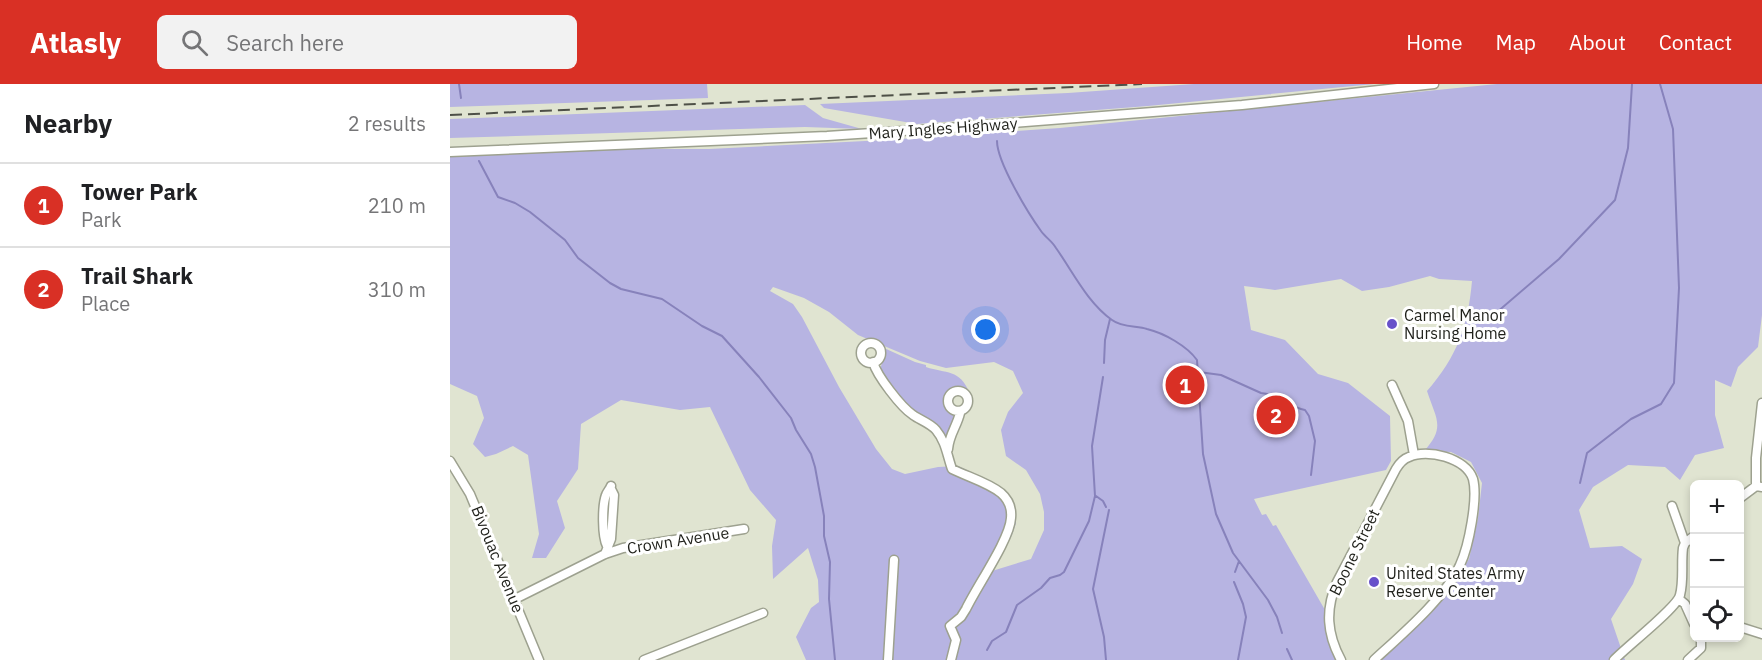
<!DOCTYPE html>
<html lang="en">
<head>
<meta charset="utf-8">
<style>
  :root { --surface:#fff; --page:#f2f2f2; --text:#202124; --muted:#757577; --line:#e0e0e0; --accent:#d93025 }
  body { margin:0; font-family:"IBM Plex Sans",sans-serif; background:var(--page); color:var(--text) }
  .controls { position:absolute; right:18px; bottom:18px; display:grid; overflow:hidden; border-radius:9px; box-shadow:0 3px 9px #0003 }
  .controls button { width:54px; height:54px; display:grid; place-items:center; padding:0; border:0; border-bottom:2px solid var(--line); background:var(--surface); color:var(--text); font:30px sans-serif }
  .you { position:absolute; left:536px; top:246px; width:21px; height:21px; margin:-15px; border:4px solid #fff; border-radius:50%; background:#1a73e8; box-shadow:0 0 0 9px #1a73e833 }
  .badge { display:grid; place-items:center; width:39px; height:39px; border-radius:50%; background:var(--accent); color:#fff; font-size:20px; font-weight:700 }
  .pin { position:absolute; translate:-50% -50%; border:3px solid #fff; box-shadow:0 2px 6px #0006 }
  .list { margin:0; padding:0; list-style:none }
  h2 { display:flex; justify-content:space-between; align-items:center; height:78px; margin:0; padding:0 24px; font-size:26px }
  h2 small { font-size:20px; font-weight:400; color:var(--muted) }
  .list li { display:grid; grid-template-columns:39px 1fr auto; gap:18px; align-items:center; box-sizing:border-box; height:84px; padding:0 24px; border-top:2px solid var(--line) }
  .list b { display:block; font-size:22px; white-space:nowrap }
  .list p { margin:0; font-size:20px; white-space:nowrap; color:var(--muted) }
  .list em { font-size:20px; font-style:normal; color:var(--muted) }
  .icon { flex:none; width:33px; height:33px; fill:none; stroke:currentColor; stroke-width:2; stroke-linecap:round; stroke-linejoin:round }
  .map { position:relative; flex:none; width:1312px; height:576px; overflow:hidden }
  header { display:flex; align-items:center; gap:36px; box-sizing:border-box; height:84px; padding:0 30px; background:var(--accent); color:#fff }
  header strong { font-size:28px }
  nav { display:flex; gap:33px; margin-inline-start:auto; font-size:21px }
  .search { width:420px; height:54px; background:var(--page); display:flex; align-items:center; gap:15px; box-sizing:border-box; padding:0 21px; border-radius:9px; color:var(--muted); font-size:22px }
  main { display:flex }
  aside { flex:1; background:var(--surface) }
  .map>svg:first-child { display:block }
  .green { fill:#b7b4e2; fill-rule:evenodd }
  .lines { fill:none; stroke-linecap:round; stroke-linejoin:round }
  .stream { stroke:#8782bb; stroke-width:2 }
  .minor-casing { stroke:#9da18f; stroke-width:11 }
  .minor { stroke:#fff; stroke-width:8 }
  .rail { stroke:#4e5047; stroke-width:2; stroke-dasharray:12 6; stroke-linecap:butt }
  .poi-dot { fill:#6851ca; stroke:#fff; stroke-width:2 }
  .labels { text-anchor:middle; stroke-width:6; stroke-linejoin:round; paint-order:stroke }
  .street-label { font-size:16px; fill:#1f201a; stroke:#fff }
  .poi-label { font-size:16px; fill:#1f201a; stroke:#fff; text-anchor:start }
</style>
</head>
<body>
<header>
<strong>Atlasly</strong>
<div class="search"><svg class="icon" aria-label="search" viewBox="0 0 24 24"><circle cx="10" cy="10" r="6"/><path d="M15 15l6 6"/></svg>Search here</div>
<nav><a>Home</a><a>Map</a><a>About</a><a>Contact</a></nav>
</header>
<main>
<aside>
<h2>Nearby<small>2 results</small></h2>
<ul class="list">
<li><span class="badge">1</span><div><b>Tower Park</b><p>Park</p></div><em>210 m</em></li>
<li><span class="badge">2</span><div><b>Trail Shark</b><p>Place</p></div><em>310 m</em></li>
</ul>
</aside>
<div class="map">
<svg width="1312" height="576" viewBox="0 0 1312 576">
  <rect width="100%" height="100%" fill="#e0e4d1"/>
  <path class="green" d="M0,0H257L258,14L0,23Z
    M744,0H924L698,22L467,40L374,24L370,20L618,9Z
    M1047,0H1312V231L1308,263L1288,283L1281,303L1265,296V331L1274,364L1245,371L1230,396L1215,383L1178,381L1143,403L1129,426L1140,464L1172,462L1192,475L1183,500L1161,535L1175,576H929L1000,504L1019,475L1028,434L1032,399L1021,378L1001,368L974,367C996,343 986,335 977,307C1007,273 1018,242 1022,197L989,195L980,192L939,203L912,207L891,195L825,206L794,202L801,246L835,256L868,290L898,299L940,332L941,377L936,386L804,415L812,431L816,430L823,442L826,441L875,526C872,544 879,559 886,576H356L346,553L361,524L369,518L368,496L358,464L323,495L322,462L326,436L300,406L260,323L230,326L171,316L131,340L128,385L107,417L115,444L96,474H82L89,450L78,371L63,362L46,370L35,373L23,360L34,334L27,312L0,300V73L145,65H259L435,56L610,44ZM323,203L354,214L379,228L408,251L470,277L496,284L544,278L563,287L573,309L558,328L551,346L556,372L576,386L590,410L594,428V446L581,475L542,487L562,451L566,439L564,420L558,410L541,397L508,382L488,383L455,390L442,385L426,365L389,303L352,233L343,220L320,207Z
    M355,21L373,34L412,45L355,43L0,54V35Z
    M434,264L465,278L476,281V283C496,290 510,284 520,310L506,304C496,307 492,315 497,324L505,330L506,334L495,355C471,334 447,313 430,285L434,274Z"/>
  <g class="lines">
    <path class="stream" d="M9,0L11,14
      M547,57C547,78 578,129 591,147C595,153 602,157 606,164C623,188 637,218 662,236C671,243 686,242 697,245C714,249 737,262 747,276L753,370L766,430L783,469L818,516L827,533L832,549
      M29,77L48,113L65,119L80,128L115,156L128,174L160,199L171,205L212,215L252,242L272,252L309,293L341,334L346,346L361,370L365,383L374,432V452L380,478L379,515L385,576
      M1039,235L1109,175L1165,116L1178,64L1182,0
      M654,279L655,256L660,235
      M749,288L771,291L811,309C827,310 839,323 855,326L859,332L865,357L861,391
      M1130,399L1137,369L1181,335L1211,320L1224,299L1229,204L1223,45L1210,0
      M646,412L653,417L656,423
      M785,488L789,477
      M784,498L793,520L796,533L788,576
      M837,565L842,576
      M537,566L542,557L556,548L567,521L591,504L600,494L610,491L614,488L639,437L645,412L642,362L653,293
      M656,576L654,553L643,505L659,426"/>
    <defs>
      <path id="minor" d="M0,68L377,52L498,44L792,21L984,0
        M411 269a10 10 0 1 1 20 0a10 10 0 1 1-20 0Z
        M423,278C427,292 451,323 463,331C470,336 480,339 486,346C496,358 497,371 502,385C518,393 537,398 551,409C559,416 562,424 561,434C560,455 527,502 516,525L511,533L500,542L506,556L501,576
        M942,301L958,337L964,371
        M498 317a10 10 0 1 1 20 0a10 10 0 1 1-20 0Z
        M498,365C499,351 507,342 510,329L508,327
        M0,377L20,410L89,576
        M1306,402V374L1312,319
        M1290,414L1306,402L1312,403
        M1222,422L1235,459
        M157,462C152,452 152,422 156,411C157,408 160,405 161,402
        M155,470L161,455L164,411L161,405
        M65,515L155,470L173,464L294,445
        M1229,515L1235,520L1244,540
        M1290,543L1312,550
        M194,576L313,529
        M438,576L444,476
        M891,576C877,550 875,526 887,498L946,385C949,380 953,375 959,373C977,364 1016,374 1023,395C1028,414 1019,462 1010,481C996,513 950,552 924,576
        M1164,576C1176,563 1228,523 1230,511C1234,496 1231,480 1233,464L1235,459L1244,452
        M1238,576L1251,564V554"/>
    </defs>
    <use href="#minor" class="minor-casing"/>
    <use href="#minor" class="minor"/>
    <path class="rail" d="M0,31L692,0"/>
  </g>
  <g class="poi-dot">
    <circle cx="942" cy="240" r="6"/>
    <circle cx="924" cy="498" r="6"/>
  </g>
  <g class="labels">
    <g class="street-label">
      <text transform="translate(493 44) rotate(-4)" y="6">Mary Ingles Highway</text>
      <text transform="translate(228 456) rotate(-9)" y="6">Crown Avenue</text>
      <text transform="translate(904 468) rotate(-64)" y="6">Boone Street</text>
      <text transform="translate(48 475) rotate(68)" y="6">Bivouac Avenue</text>
    </g>
    <g class="poi-label">
      <text x="954" y="237">Carmel Manor<tspan x="954" dy="18">Nursing Home</tspan></text>
      <text x="936" y="495">United States Army<tspan x="936" dy="18">Reserve Center</tspan></text>
    </g>
  </g>
</svg>
<div class="controls">
<button>+</button>
<button>−</button>
<button><svg class="icon" aria-label="locate" viewBox="0 0 24 24"><circle cx="12" cy="12" r="6"/><path d="M12 2v4M12 18v4M2 12h4M18 12h4"/></svg></button>
</div>
<div class="you"></div>
<div class="pin badge" style="left:735px;top:301px">1</div>
<div class="pin badge" style="left:826px;top:331px">2</div>
</div>
</main>
</body>
</html>
